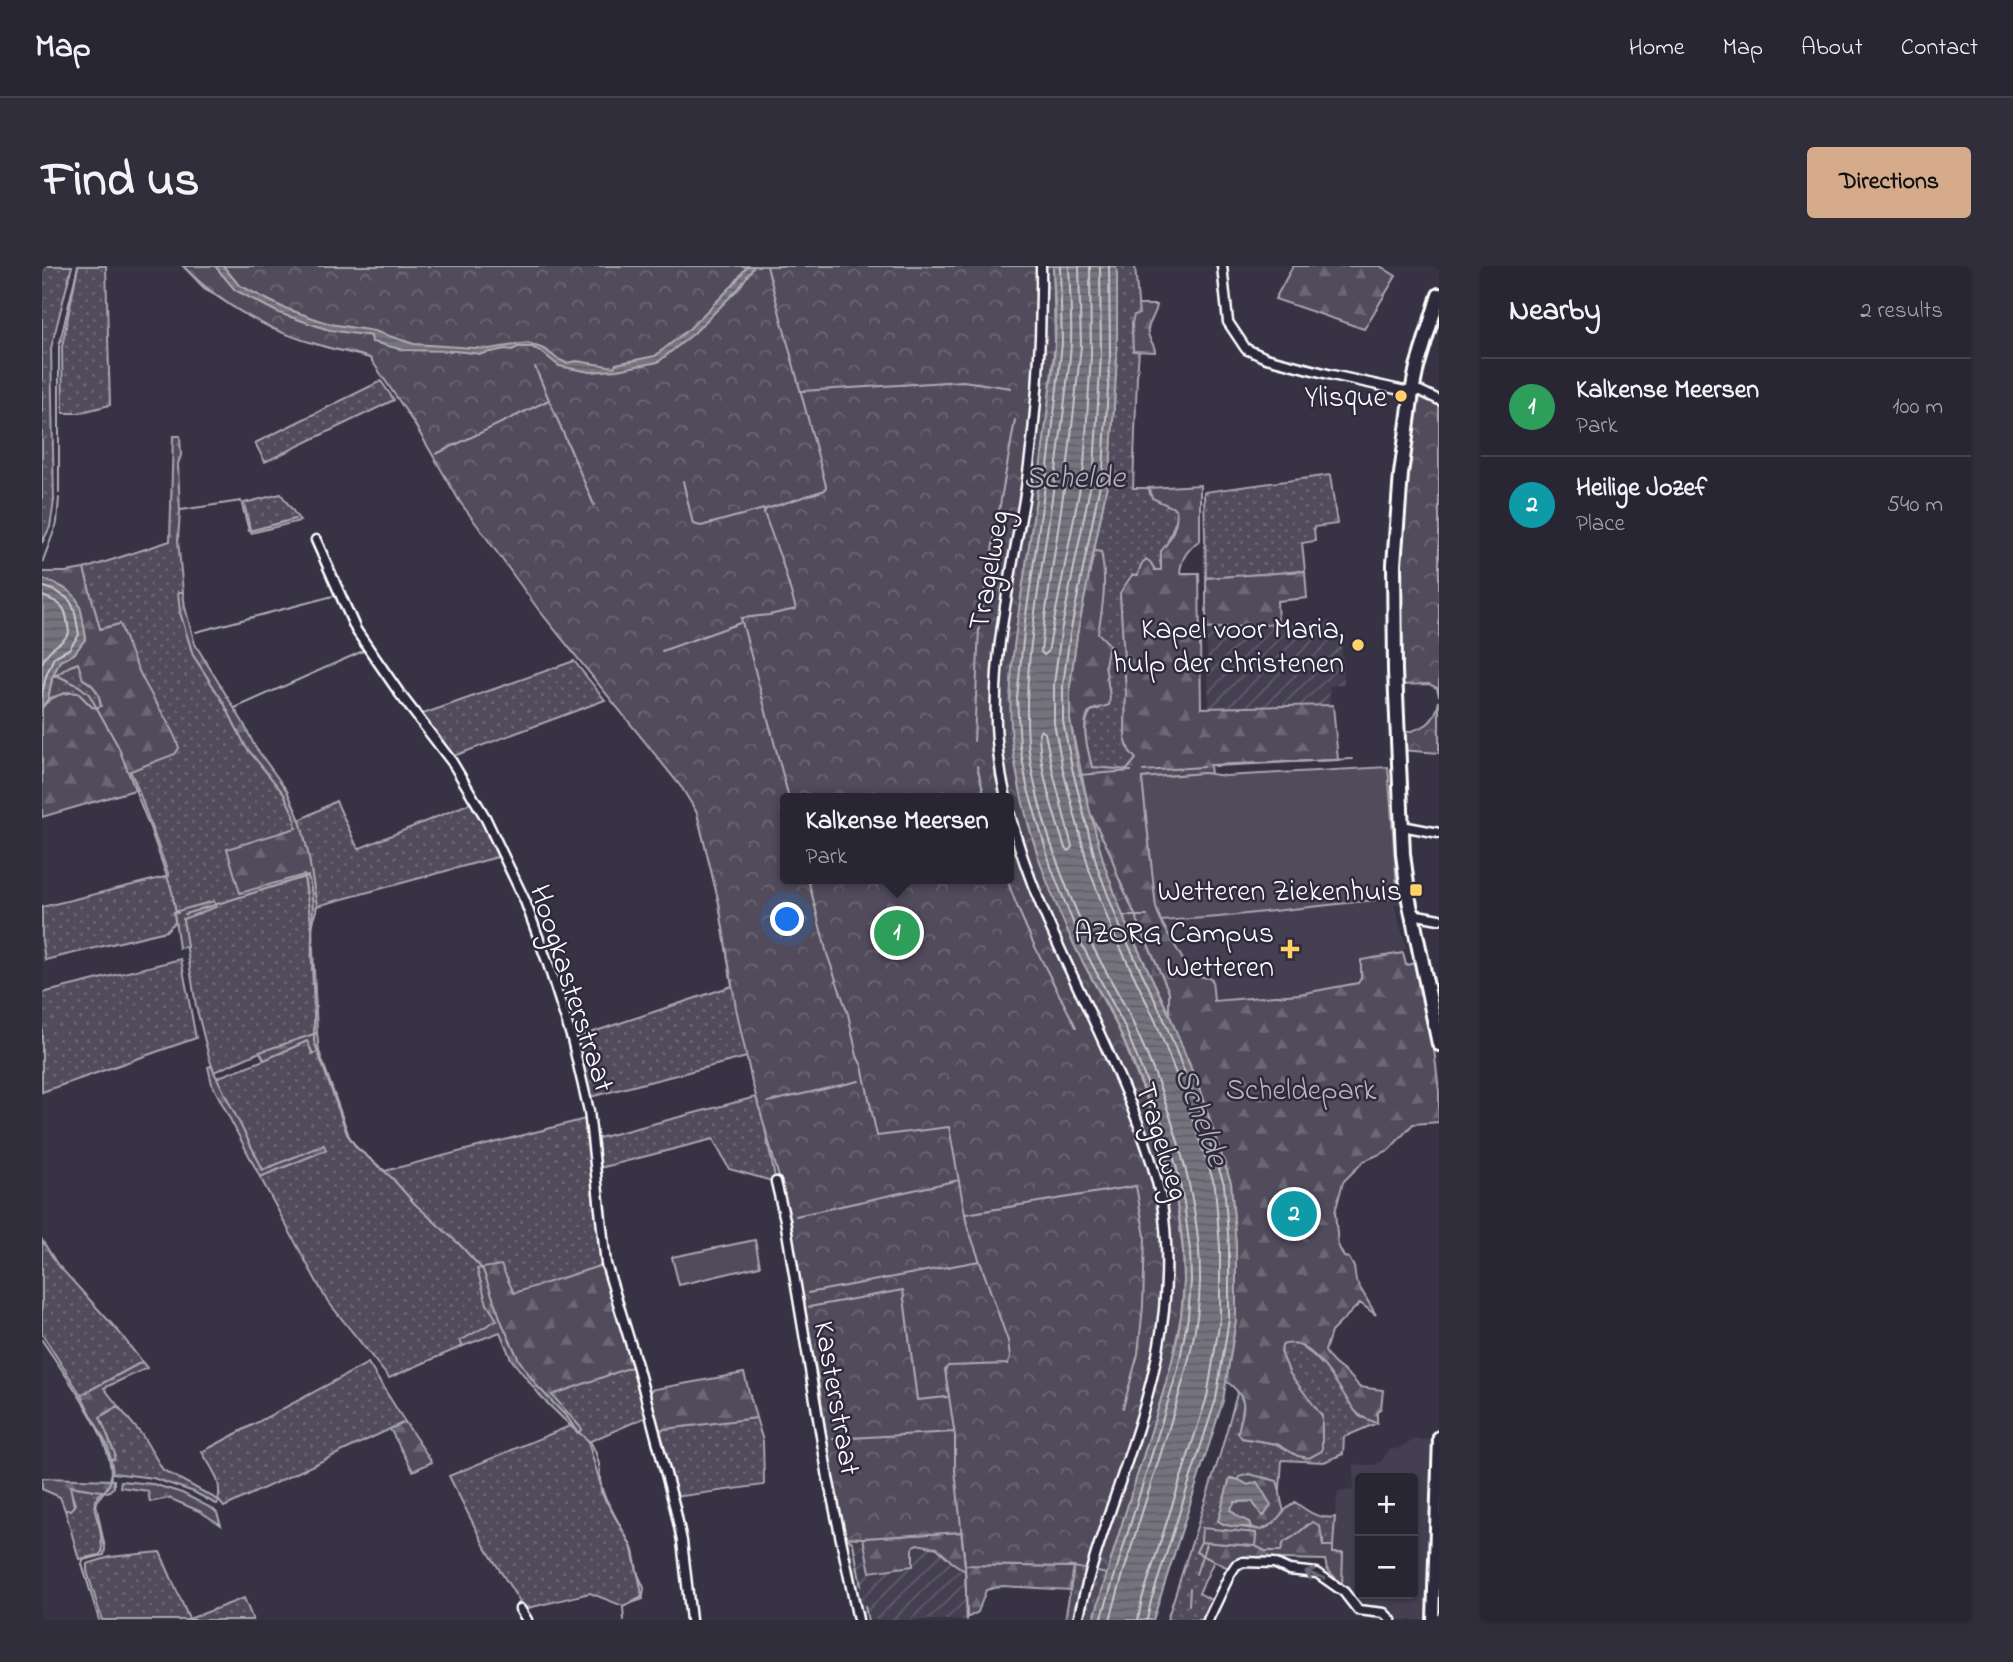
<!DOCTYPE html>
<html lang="en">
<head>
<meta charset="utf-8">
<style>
  :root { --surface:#292634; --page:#312e3c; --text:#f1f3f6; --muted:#a5a5ac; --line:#45434f; --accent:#d6ab8b }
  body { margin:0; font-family:"Indie Flower",sans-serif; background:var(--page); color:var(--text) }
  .controls { position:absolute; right:21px; bottom:21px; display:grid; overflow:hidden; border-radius:7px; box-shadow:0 2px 5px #0004 }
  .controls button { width:63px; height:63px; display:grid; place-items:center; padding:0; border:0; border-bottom:2px solid var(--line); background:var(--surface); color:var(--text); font:35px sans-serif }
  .you { position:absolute; left:746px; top:654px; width:24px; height:24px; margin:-18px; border:5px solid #fff; border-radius:50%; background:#1a73e8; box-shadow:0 0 0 10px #1a73e833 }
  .badge { display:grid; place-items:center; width:46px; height:46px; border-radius:50%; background:var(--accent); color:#fff; font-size:23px; font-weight:700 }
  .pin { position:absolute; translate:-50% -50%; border:4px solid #fff; box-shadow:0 2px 7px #0006 }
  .popup { position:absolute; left:738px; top:527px; width:234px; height:91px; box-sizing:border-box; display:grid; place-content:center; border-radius:7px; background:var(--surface); filter:drop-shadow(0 2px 5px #0005); font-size:23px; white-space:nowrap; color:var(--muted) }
  .popup b { font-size:26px; color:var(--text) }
  .popup::after { content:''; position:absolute; left:50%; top:100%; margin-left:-14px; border:14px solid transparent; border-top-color:var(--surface) }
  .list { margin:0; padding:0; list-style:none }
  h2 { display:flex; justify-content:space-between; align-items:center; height:91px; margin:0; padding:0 28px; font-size:30px }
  h2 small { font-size:23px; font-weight:400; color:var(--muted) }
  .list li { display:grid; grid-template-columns:46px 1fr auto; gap:21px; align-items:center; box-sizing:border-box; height:98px; padding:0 28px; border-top:2px solid var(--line) }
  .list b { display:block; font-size:26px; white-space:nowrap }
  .list p { margin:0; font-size:23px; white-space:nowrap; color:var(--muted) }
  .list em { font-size:23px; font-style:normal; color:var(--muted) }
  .map { position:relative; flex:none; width:1397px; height:1354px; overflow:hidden; border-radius:7px }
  header { display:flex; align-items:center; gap:42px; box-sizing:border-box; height:98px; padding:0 35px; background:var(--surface); border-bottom:2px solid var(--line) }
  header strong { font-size:33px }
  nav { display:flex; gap:38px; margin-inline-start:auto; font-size:24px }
  .intro { display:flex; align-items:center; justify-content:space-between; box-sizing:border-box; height:168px; padding:0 42px }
  h1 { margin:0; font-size:49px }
  .button { padding:18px 32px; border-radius:7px; background:var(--accent); color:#111; font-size:24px; font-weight:700 }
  main { display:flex; gap:42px; padding:0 42px }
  aside { flex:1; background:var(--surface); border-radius:7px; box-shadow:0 2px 5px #0004 }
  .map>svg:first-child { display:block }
  .built { fill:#444051; fill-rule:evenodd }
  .industrial { fill:url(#industrial-furrows) }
  .grass { fill:url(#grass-dots); stroke:#a8a6ae; stroke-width:2; fill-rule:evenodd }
  .forest { fill:url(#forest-firs); stroke:#a8a6ae; stroke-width:2 }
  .wetland { fill:url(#wetland-marsh); stroke:#a8a6ae; stroke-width:2 }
  .cemetery { fill:url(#cemetery-stones); stroke:#a8a6ae; stroke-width:2 }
  .park { fill:url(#park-crowns); stroke:#a8a6ae; stroke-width:2; fill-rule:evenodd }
  .pitch { fill:#514c5c; stroke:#a8a6ae; stroke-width:2 }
  .water { fill:url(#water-rules); stroke:#adabb2; stroke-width:2 }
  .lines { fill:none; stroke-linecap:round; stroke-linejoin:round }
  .shore { stroke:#c8c7cc; stroke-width:2 }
  .stream { stroke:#adabb2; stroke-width:2 }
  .minor-casing { stroke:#fff; stroke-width:13 }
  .tertiary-casing { stroke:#fff; stroke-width:16 }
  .secondary-casing { stroke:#fff; stroke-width:18 }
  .minor { stroke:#2f2a3d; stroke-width:8 }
  .tertiary { stroke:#2f2a3d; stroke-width:10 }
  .secondary { stroke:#2f2a3d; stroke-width:12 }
  .oneway { stroke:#6d6a77 }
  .poi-dot { fill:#ffd166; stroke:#2f2a3d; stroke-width:2.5 }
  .labels { text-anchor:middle; stroke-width:5; stroke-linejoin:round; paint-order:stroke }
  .poi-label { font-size:30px; fill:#fff; stroke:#2f2a3d; text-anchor:end }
  .street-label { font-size:30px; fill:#fff; stroke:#2f2a3d }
  .park-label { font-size:30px; fill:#b9b7be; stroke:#2f2a3d }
  .water-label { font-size:32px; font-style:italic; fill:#b4b2b9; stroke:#2f2a3d }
</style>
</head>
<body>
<header>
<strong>Map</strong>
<nav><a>Home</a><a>Map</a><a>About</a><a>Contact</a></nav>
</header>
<div class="intro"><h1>Find us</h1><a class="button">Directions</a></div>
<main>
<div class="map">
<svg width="1397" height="1354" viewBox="0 0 1397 1354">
  <defs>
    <pattern id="industrial-furrows" width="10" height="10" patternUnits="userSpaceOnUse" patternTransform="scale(1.75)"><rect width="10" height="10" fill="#444051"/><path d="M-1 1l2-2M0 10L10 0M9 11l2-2" fill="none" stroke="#605d6b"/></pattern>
    <pattern id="grass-dots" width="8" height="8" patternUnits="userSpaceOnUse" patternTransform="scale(1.75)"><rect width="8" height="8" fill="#514c5c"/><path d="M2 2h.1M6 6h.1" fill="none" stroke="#6b6774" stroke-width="1.8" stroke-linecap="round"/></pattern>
    <pattern id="forest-firs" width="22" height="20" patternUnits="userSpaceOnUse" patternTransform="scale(1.75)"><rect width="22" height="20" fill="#514c5c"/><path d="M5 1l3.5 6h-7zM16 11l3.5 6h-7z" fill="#6b6774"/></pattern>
    <pattern id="wetland-marsh" width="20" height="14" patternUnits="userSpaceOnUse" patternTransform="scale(1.75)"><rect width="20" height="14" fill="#514c5c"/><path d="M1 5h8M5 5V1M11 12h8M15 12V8" fill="none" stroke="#6b6774"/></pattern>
    <pattern id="cemetery-stones" width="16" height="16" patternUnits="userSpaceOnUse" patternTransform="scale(1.75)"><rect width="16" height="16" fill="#514c5c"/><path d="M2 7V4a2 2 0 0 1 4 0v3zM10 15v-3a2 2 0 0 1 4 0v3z" fill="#6b6774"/></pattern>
    <pattern id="park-crowns" width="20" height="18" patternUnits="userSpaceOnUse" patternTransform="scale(1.75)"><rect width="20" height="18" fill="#514c5c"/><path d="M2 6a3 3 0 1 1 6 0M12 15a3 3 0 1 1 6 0" fill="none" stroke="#6b6774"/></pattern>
    <pattern id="water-rules" width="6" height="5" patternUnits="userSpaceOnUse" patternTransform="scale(1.75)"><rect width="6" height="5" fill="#76737f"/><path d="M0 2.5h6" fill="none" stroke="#5f5e63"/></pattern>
  </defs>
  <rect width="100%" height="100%" fill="#373345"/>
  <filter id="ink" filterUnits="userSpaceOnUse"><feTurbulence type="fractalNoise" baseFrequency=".0143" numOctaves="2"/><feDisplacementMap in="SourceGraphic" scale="14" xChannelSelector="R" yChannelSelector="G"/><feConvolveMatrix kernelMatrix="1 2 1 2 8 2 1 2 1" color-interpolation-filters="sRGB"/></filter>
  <g filter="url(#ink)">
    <path class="built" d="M1360,631L1363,638L1352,639L1365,683L1361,684V687L1342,691L1319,712L1316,717L1257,728L1171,736L1149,708L1119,655L1177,651Z
      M1374,1173L1391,1174L1387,1354H1353L1347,1346L1321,1342L1300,1319V1287L1291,1288L1294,1242L1296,1226L1311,1224L1312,1199H1333L1339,1196L1347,1184L1355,1183ZM1318,1212H1371V1328H1318Z"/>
    <path class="industrial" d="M1287,355L1289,372L1299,371L1302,419L1287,420L1288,439L1167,442L1164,363Z
      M821,1272L828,1306L875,1278L896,1282L903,1288L910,1296L923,1305L925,1354H816L799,1273Z"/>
    <path class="grass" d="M0,0H30L9,82L12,235L8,261L0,277Z
      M36,0H64L68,139L36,147H21L20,81Z
      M141,0H1011L976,355L1129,1101L1052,1354H1023L1032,1301L920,1267L821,1272L804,1271L795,1235L763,1040L738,915L723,863L734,916L687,903L671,873L554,903L564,998L445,1038L456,1054L418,1075L421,1080L347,1112L284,1033L218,911L284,884L281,879L221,904L174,812L222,794L266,775L270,788L277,785L307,870L315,882L343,905L547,852L549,874L714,831L717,842L815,790L710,817L705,791L544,832L530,773L690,720L677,637L655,547L649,536L650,521L392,190L338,103L328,92L280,80L231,63L196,44L162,22ZM730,507L967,532V613H743Z
      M1074,0H1093L1097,48L1090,57L1091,84L1097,85L1095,110L1091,222H1107L1108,228L1134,243L1136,249L1118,295L1120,304H1113L1108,296L1099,299L1096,309L1078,328L1084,424L1083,472L1087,484L1094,493L1085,504L1050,501C1046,483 1038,461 1049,445L1057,443L1068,431L1063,399L1067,378L1055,367C1061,340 1065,314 1059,286L1052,285L1068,204L1075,90Z
      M339,115L352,134L223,196L213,177Z
      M131,170H138L139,189L136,198L138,246L136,274L141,326H137L138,346L151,389L182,437L204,481L242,528L252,549L270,662L275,767L218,786L172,806L167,791L154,740L140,652L173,641L132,646L133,656L124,665L3,694L0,675V641L127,610L96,523L88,505L132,488L107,426L87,385L78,358L58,363L42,303L128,275Z
      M1288,209L1295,258L1272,261L1273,275L1260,277L1263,305L1164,312L1162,226Z
      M239,228L258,255L209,267L202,237Z
      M532,395L563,434L409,491L378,449Z
      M37,397L41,413C53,420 57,426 59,440L55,442L50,441L36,427L26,426L6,433L10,412L28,400Z
      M294,535L316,583L431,536L459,590L275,640L266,587L258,554Z
      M139,693L154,772L0,826V727Z
      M0,974L15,998L77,1066L100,1096L39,1129L0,1068Z
      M1247,1076L1256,1078L1271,1089L1287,1105L1317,1150L1335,1157L1302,1171L1301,1188L1282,1196L1240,1194L1238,1223L1234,1215C1222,1210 1211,1209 1197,1211V1214L1188,1212L1176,1255L1183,1259L1219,1264L1226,1261L1242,1245L1253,1236C1266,1246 1278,1254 1293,1251L1291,1280H1281V1273L1265,1259L1254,1271L1242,1276L1239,1285H1223L1213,1280L1214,1267L1161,1263L1159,1276L1154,1286L1172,1295L1157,1327L1171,1335L1161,1354H1125L1177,1192L1196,1124L1202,1139L1196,1166L1200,1172L1235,1178L1256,1190L1280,1150C1266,1133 1235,1101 1240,1079Z
      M326,1097L363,1156L182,1241L177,1235L175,1238L172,1237L152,1226L111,1212L71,1207L69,1193L72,1192L58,1151L76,1140L100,1169L121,1204L176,1234C181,1216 169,1201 160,1186Z
      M595,1099L602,1125L604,1151L546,1176L562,1229L591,1284L601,1333L581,1340L548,1327L486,1342L481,1341L442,1279L407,1210L528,1160L536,1166L539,1162L509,1129Z
      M714,1152L721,1175L722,1219L633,1231L615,1164Z
      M27,1220L60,1225C47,1238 54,1247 58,1263C59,1270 60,1278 60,1286L57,1289L37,1293L23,1244H28L33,1238Z
      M118,1286L147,1353L202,1332L211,1354H60L45,1305V1298L68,1291Z"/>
    <path class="forest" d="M1251,0H1338L1354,10L1322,63L1233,33Z
      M1096,39H1115C1114,48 1108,54 1106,63C1104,72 1113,77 1113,86L1091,85L1090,57L1092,49L1097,48Z
      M1158,219V274C1146,283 1139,292 1138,307H1157L1159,442L1291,439L1296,494L1168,499L1169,508L1162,507L1100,512L1114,641L1119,655L1149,708L1170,713L1172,735L1257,728L1316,717L1319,712V694L1361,687L1364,699L1375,697L1388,750L1397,825V856L1371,858L1347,884L1322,895L1301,916L1293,946L1296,979L1302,991L1307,992L1312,1001L1314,1015L1334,1049L1318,1037L1289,1066L1283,1085C1290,1101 1309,1106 1317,1121L1341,1124L1339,1142L1335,1146V1157C1328,1154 1320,1152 1315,1147C1299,1129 1272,1067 1240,1079L1239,1086L1248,1108L1280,1150V1185L1267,1192L1256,1190L1235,1178L1200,1172L1196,1167C1202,1140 1208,1133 1184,1115L1194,1054V980L1189,917L1158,825L1127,748V726L1076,611L1068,587L1048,547L1028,454V419L1035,369L1052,285L1059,286C1065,314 1061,340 1056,367L1067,378L1063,399L1068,431L1067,439C1062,441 1054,442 1050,444C1036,452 1047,489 1050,501L1085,504L1094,493L1087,484L1083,472L1084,424L1078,327L1090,309H1096L1099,299L1104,293L1108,296L1113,304H1119V285C1128,276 1137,256 1134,243L1110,232L1107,222Z
      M42,303L58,363L78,358C86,382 96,406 109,428C119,446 131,462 137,482L133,488L88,505L96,523L0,551V442C9,430 21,426 36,427L50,441L55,442L59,440C57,427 53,419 41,413L36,397L28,400L10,412L18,394L32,388L44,372L42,361L0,314V306H24Z
      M1263,305L1265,332L1235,335L1236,358L1164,363V312Z
      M136,326H141L143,341L153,378L202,458L212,479L245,525L258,554L266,587L275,640L270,662L262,609L198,627L185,583L254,562L252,549L242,528L204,481L182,437L151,389L138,346Z
      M172,635L174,641L141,653L145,681L137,682L132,646Z
      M275,767L277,785L271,788L265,775L222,794L218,786Z
      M169,800L221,904L282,879L284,884L218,911L170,818L166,801Z
      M564,998L595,1099L510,1129L540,1163L536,1167L501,1133L469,1093L458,1066L421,1080L418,1075L455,1054L445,1038L435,1003L459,999L472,1027Z
      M100,1096L105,1102L62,1122L76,1140L58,1151L73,1188L72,1193H69L65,1179L39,1129Z
      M702,1107L714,1152L615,1164L602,1125Z
      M363,1156L390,1196L371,1205L348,1163Z
      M1207,1208L1235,1215C1239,1225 1238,1235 1242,1245L1232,1257L1219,1264L1209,1261L1207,1256L1198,1252L1188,1244L1193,1236L1210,1235L1219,1248L1206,1219L1197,1214V1211Z
      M0,1212L72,1214V1221L66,1226L28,1220L32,1240L28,1244H23L18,1231L0,1223Z
      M79,1215L111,1218L140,1227L171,1243L175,1247L179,1259L157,1245L127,1232L108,1236L106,1225L78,1221Z
      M1271,1256L1278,1260L1281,1280H1291V1287H1301L1300,1319L1285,1303L1283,1294L1200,1292L1191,1296L1186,1302L1154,1286L1159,1276L1213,1280L1223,1285H1239L1242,1276C1254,1271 1260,1262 1271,1256Z
      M920,1266L923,1299L1032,1301L1028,1324L960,1320L944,1324L936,1346L925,1352L923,1305L910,1296L895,1282L875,1278L871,1281V1300L828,1306L821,1272Z"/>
    <path class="wetland" d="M1048,547L1068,587L1076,611L1127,726V748L1084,658L1062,598Z"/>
    <path class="cemetery" d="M1160,1262L1214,1267L1213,1280L1159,1276Z"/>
    <path class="park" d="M141,0H1011L1013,77L1000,193L976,355L968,432L1035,685L1077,764L1110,847L1127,901L1135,938L1141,986L1142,1015L1139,1050L1129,1101L1065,1308L1032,1301L923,1299L919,1266L821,1272L804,1271L795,1235L763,1040L738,915L710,816L694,742L677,637L655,547L640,522L496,343L438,263L418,236L372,157L328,92C313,86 296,85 281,80C228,66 179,39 141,0ZM743,532H967V613H743Z
      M1375,128L1397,135V430L1395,422L1387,418L1357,419V298Z
      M1397,435V487L1359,484L1362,467C1382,462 1393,458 1397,435Z"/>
    <path class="pitch" d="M1346,501L1355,620L1360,621V631L1177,651L1119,655L1114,641L1100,512L1162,507L1183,510Z
      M713,974L718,1000L637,1019L630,991Z"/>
    <path class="water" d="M173,0H181L197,19L240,41L288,58L332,65L372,78L447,83L486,77L504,84L514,92L524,97L535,95L572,101L574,98L613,90L647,63L692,18L705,0H712L697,22L651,68L616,96L575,104L548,106L517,100L501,87L490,81H476L470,84L463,83L439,88L413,85L362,84L330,76L329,70L287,64L237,47L193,24Z
      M1011,0H1074L1075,9V90L1068,204L1035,369L1028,419V454L1036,500L1062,598L1084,658L1127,748L1158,825L1189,917L1194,980V1054L1181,1135L1111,1354H1052C1069,1288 1091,1224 1111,1159C1126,1112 1141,1064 1142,1015C1143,932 1111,839 1077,764C1065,736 1048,711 1034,683C1004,621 980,551 971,483C962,413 978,341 988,273C995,226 1002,180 1007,133C1009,115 1013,96 1013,77C1015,52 1012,26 1011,0Z
      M1,313C41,327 37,334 44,372L32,388L18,395L10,412L6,433L0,442Z
      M1188,1212L1197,1214L1206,1219L1215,1216L1229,1239L1222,1250L1219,1248L1210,1235L1193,1236L1188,1244L1198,1252L1207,1256L1209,1261C1197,1261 1187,1262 1176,1255Z"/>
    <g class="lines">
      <path class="shore" d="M1018,0L1020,78L1007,193L983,356L975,432L978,480L985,520L1010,604L1041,681L1083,761L1116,845L1134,899L1142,937L1148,985L1149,1015L1146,1051L1136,1103L1059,1354
        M1027,0C1028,26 1030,52 1029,77C1028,96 1025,115 1023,133C1018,180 1011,226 1004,273C994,340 981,408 986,476C992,538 1021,620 1049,677C1062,704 1079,730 1091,757C1126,833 1159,930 1158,1015C1157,1067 1141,1116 1126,1165C1106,1228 1085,1291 1068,1354
        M1037,0L1039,80L1026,196L1002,358L999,386L1002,389L1006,386L1042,201L1049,89L1048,0
        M1058,0L1059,89L1052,202L1019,366L1012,418V457L1021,504L1047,603L1070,664L1113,754L1143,831L1173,920L1178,981V1053L1165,1131L1100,1333L1096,1354
        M1067,0L1068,89L1061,203L1028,368L1021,419V455L1030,502L1055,600L1078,661L1121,751L1151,828L1182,918L1187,981V1053L1174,1133L1109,1335L1105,1354
        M0,320C34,332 31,336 37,369L27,383L12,391L4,410L0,429
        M0,330C24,338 24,343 27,367C18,382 9,377 0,397
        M999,464L1003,467L1011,506L1030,581L1027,585L1023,582C1011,545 998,506 997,467Z"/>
      <path class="stream" d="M725,0L784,220L783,224L724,243L722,247L740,296L754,343L727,349L699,352L747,532
        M493,101L552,239
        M760,125L921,115L969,122
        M394,188L507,134
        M641,215L651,258L659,260L722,243
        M17,227V80L36,0
        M139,244L199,235L207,265L253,253
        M0,297L15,257L17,232
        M940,341L973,154
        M154,366L291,330
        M620,385L698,357
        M12,408L37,420L47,428L76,480L108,562L130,625L134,647H136
        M193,442L321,385
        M932,475L937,362
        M935,500L943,532
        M1172,500L1310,493
        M1101,505L1161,501
        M1037,509L1089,505
        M766,613L785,688L806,748L815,790L820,800L835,870L907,861L925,959L966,1075L968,1091L966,1098L906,1100L903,1104L913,1170V1204L923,1299L925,1354
        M965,613C982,664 1009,712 1034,761
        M143,648L266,610C275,639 268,668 270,698C271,724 273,749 272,775L305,868L314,881L349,911L373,938L418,979L441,1004L460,1057L477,1094L495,1120L526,1152L533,1163L549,1177L553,1185L557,1198L559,1226L589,1279L595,1306L602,1322L601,1330L581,1341L582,1354
        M1081,650H1105
        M726,836L817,815
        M924,948L1094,920L1103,970L1101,1040L1096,1088L1081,1142
        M754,950L917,914
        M749,1017L760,1077
        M766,1027L937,995
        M761,1039L775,1107L794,1233
        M767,1041L861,1024L875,1134L905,1131
        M0,1074C20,1106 77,1178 68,1216C65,1225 56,1229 54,1239L63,1282L62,1289L41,1294L40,1298L57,1354
        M791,1173L912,1166
        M800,1259L804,1271L811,1277L819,1320
        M1154,1308L1164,1278
        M1147,1339L1148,1322
        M823,1340L826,1354"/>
      <defs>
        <path id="minor" d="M1180,0L1186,56L1204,83L1224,92L1290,109L1363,125H1378L1397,134
          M274,274L314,364L358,428L410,496L443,551L483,635L506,698L530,773L547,845L564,998L595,1099L633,1242L640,1275L649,1354
          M964,532C938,425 967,328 984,222C995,148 1000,75 999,0
          M967,545C991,641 1042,727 1080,818C1097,857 1112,896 1120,938C1126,972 1125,1010 1122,1044C1111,1152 1059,1249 1036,1354
          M1360,560L1397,567
          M1370,648L1397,653
          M734,916L743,954L786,1212L816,1354
          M478,1343L485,1354
          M1166,1354L1188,1308L1194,1299L1201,1296L1232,1297L1247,1304L1275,1307L1302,1326L1316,1344L1342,1347L1349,1354"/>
        <path id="tertiary" d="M1391,1354L1397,1171"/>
        <path id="secondary" d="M1397,29L1375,101L1370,126L1359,208L1352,298L1353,405L1361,588L1367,634L1397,778"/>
      </defs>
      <use href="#minor" class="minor-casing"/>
      <use href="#tertiary" class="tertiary-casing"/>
      <use href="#secondary" class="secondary-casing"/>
      <use href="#minor" class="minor"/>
      <use href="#tertiary" class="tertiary"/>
      <use href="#secondary" class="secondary"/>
    </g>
    <defs><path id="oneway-shaft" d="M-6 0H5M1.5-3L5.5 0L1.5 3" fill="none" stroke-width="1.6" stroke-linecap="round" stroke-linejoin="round" transform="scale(1.75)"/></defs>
    <use class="oneway" href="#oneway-shaft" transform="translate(1273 1309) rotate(-161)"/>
  </g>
  <g class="poi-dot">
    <circle cx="1359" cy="130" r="7"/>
    <circle cx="1316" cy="379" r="7"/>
    <rect x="1367" y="617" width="14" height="14" rx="3.5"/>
    <path d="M1244.5 672.5h7v7h7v7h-7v7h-7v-7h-7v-7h7z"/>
  </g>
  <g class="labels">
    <g class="poi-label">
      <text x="1345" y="140">Ylisque</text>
      <text x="1302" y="372">Kapel voor Maria,<tspan x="1302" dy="34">hulp der christenen</tspan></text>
      <text x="1360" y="634">Wetteren Ziekenhuis</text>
      <text x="1232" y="676">AZORG Campus<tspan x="1232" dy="34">Wetteren</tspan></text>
    </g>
    <g class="street-label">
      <text transform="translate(946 304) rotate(-80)" y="10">Tragelweg</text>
      <text transform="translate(531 722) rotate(72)" y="10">Hoogkasterstraat</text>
      <text transform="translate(1121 875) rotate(73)" y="10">Tragelweg</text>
      <text transform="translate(796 1132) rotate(80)" y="10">Kasterstraat</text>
    </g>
    <g class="park-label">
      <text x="1259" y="833">Scheldepark</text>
    </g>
    <g class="water-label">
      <text x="1032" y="221">Schelde</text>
      <text transform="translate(1161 850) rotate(70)" y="11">Schelde</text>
    </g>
  </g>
</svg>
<div class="controls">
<button>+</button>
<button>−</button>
</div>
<div class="you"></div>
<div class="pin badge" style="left:855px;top:667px;background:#2e9e5b">1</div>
<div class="popup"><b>Kalkense Meersen</b>Park</div>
<div class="pin badge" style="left:1252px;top:948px;background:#0f9aa8">2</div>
</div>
<aside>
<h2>Nearby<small>2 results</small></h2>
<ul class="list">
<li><span class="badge" style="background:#2e9e5b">1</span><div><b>Kalkense Meersen</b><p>Park</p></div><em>100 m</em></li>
<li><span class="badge" style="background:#0f9aa8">2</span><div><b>Heilige Jozef</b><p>Place</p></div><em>540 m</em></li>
</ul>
</aside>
</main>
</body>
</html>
